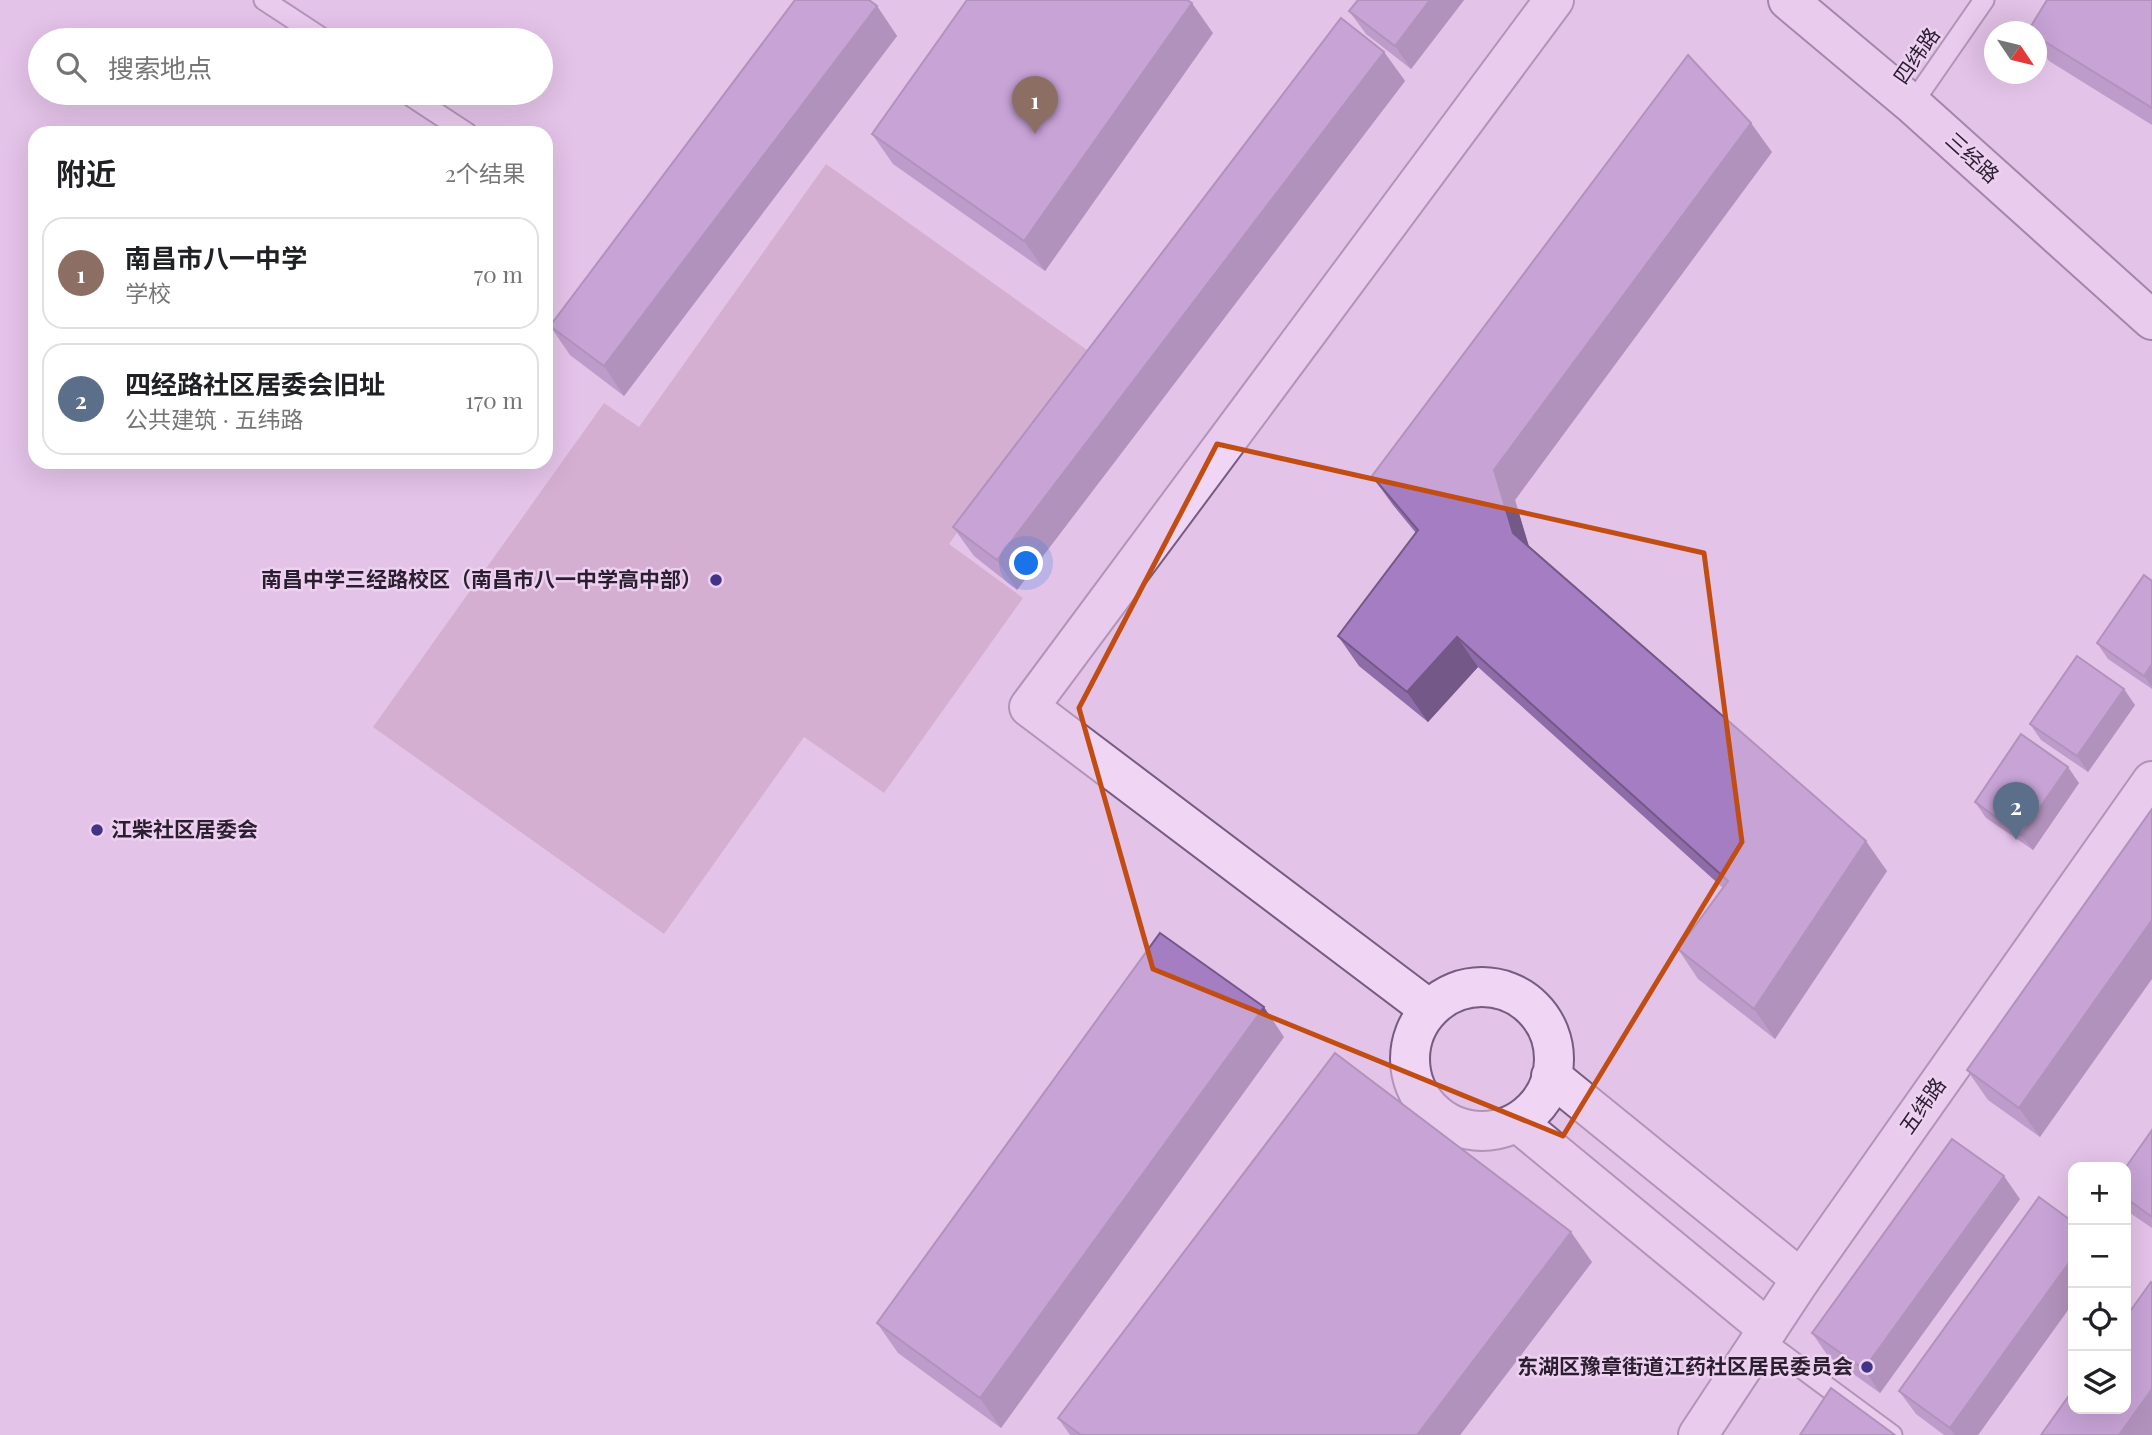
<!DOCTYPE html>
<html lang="zh">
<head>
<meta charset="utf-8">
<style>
  :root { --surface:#fff; --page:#f2f2f2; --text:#202124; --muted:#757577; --line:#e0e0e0; --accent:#0f766e }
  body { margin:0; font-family:"Playfair Display","Noto Sans SC",serif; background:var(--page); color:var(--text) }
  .controls { position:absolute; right:21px; bottom:21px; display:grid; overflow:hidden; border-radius:14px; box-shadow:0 7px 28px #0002 }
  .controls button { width:63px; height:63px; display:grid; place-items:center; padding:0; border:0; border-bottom:2px solid var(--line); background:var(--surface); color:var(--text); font:35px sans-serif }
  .compass { position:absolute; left:1984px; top:21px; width:63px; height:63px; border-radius:50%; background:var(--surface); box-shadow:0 7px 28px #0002; rotate:125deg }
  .you { position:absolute; left:1027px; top:564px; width:24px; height:24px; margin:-18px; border:5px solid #fff; border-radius:50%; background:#1a73e8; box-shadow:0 0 0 10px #1a73e833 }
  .badge { display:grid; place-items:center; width:46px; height:46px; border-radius:50%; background:var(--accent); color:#fff; font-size:23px; font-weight:700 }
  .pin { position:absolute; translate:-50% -58px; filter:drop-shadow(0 2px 4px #0008) }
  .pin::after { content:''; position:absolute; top:37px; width:24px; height:21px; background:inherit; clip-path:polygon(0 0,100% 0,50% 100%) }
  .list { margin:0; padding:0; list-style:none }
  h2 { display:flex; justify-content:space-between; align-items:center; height:91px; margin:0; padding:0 28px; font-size:30px }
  h2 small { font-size:23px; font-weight:400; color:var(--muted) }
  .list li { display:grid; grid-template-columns:46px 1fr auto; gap:21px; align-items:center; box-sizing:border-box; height:112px; margin:0 14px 14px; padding:0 14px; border:2px solid var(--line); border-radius:21px }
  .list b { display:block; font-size:26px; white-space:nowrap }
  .list p { margin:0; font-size:23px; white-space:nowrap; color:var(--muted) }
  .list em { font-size:23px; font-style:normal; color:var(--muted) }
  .icon { flex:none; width:38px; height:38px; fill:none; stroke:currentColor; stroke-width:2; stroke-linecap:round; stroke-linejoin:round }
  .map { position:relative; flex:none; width:2152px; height:1435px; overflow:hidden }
  .search { position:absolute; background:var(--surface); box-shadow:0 7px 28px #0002; left:28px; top:28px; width:525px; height:77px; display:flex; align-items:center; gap:18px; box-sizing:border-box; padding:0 24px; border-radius:38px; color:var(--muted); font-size:26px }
  .panel { position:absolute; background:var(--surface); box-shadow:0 7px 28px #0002; left:28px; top:126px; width:525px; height:343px; border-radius:21px }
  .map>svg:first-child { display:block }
  .green { fill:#c498b8 }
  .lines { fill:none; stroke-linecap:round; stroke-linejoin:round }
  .service-casing { stroke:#755c80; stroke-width:23 }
  .minor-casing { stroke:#755c80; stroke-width:42 }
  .tertiary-casing { stroke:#755c80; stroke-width:42 }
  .secondary-casing { stroke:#563f62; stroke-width:42 }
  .service { stroke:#f0d5f4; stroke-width:19 }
  .minor { stroke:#f0d5f4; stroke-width:38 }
  .tertiary { stroke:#f0d5f4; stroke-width:38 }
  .secondary { stroke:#f0d5f4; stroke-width:38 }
  .wall { fill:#8e6ca7 }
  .shaded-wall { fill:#745888 }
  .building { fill:#a57dc2; stroke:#745888; stroke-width:2 }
  .marked { fill:none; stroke:#c24d13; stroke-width:5; stroke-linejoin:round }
  .poi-dot { fill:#403388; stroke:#edd1f0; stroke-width:2.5 }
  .labels { text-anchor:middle; stroke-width:5; stroke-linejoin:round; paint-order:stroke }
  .street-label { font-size:21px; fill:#2b1e31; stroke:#edd1f0 }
  .poi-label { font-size:21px; font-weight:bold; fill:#2b1e31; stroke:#edd1f0; text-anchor:end }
</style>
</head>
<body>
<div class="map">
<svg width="2152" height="1435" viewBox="0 0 2152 1435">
  <rect width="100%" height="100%" fill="#e3c3e8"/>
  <path class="green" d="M826,164L1087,350L949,544L1023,598L884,793L804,737L664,934L373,727L604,403L639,427Z"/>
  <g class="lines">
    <defs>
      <path id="service" d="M264,0L325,40
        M406,93L467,133
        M1912,104L1984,0
        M1762,1339L1892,1435"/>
      <path id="minor" d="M1410 1059a72 72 0 1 1 144 0a72 72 0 1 1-144 0Z
        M1429,1009L1029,707L1554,0
        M1551,1076L1801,1279
        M1517,1122L1768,1329"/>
      <path id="tertiary" d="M1698,1435L1801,1279L2152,781"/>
      <path id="secondary" d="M1788,0L1912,104L2152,320"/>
    </defs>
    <use href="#service" class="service-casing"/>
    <use href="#minor" class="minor-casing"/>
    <use href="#tertiary" class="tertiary-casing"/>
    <use href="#secondary" class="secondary-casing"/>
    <use href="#service" class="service"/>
    <use href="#minor" class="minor"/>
    <use href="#tertiary" class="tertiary"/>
    <use href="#secondary" class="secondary"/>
  </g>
  <path class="wall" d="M1358,0H1464L1411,69L1366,34L1349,11Z
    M2152,0V125L2049,61L2036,43V36Z
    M877,6L897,36L624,396L570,355L550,326Z
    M1213,33L1045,271L893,164L872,134Z
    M1384,52L1405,81L1017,590L974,556L953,527Z
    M1772,152L1515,500L1529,548L1887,871L1775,1039L1698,979L1678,949L1723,888L1478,667L1428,722L1359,666L1338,636L1416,533L1393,505L1372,476Z
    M2152,581V689L2108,659L2097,643Z
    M2135,705L2088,772L2041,740L2030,724Z
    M2079,783L2033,850L1986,818L1975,802Z
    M2152,809L2040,1137L1988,1100L1967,1070Z
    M1284,1037L1001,1428L898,1353L877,1323Z
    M2152,1130V1228L2127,1211L2126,1208V1167Z
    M2020,1199L1880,1393L1828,1356L1812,1333Z
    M1592,1262L1460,1435H1070L1058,1418Z
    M2073,1303L1978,1435H1944L1916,1414L1899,1391Z"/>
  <path class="shaded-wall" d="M1430,0H1464L1411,69L1395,46Z
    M1192,3L1213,33L1045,271L1024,241Z
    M877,6L897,36L624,396L604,366Z
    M1384,52L1405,81L1017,590L997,560Z
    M1751,123L1772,152L1515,500L1534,563L1513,533L1494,470Z
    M1457,637L1478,667L1428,722L1407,692Z
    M2152,664V687L2144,676Z
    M2124,689L2135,705L2088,772L2077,756Z
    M2068,767L2079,783L2033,850L2021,835Z
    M1866,841L1887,871L1775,1039L1754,1009Z
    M2152,920V979L2040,1137L2019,1108Z
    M1264,1007L1284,1037L1001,1428L980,1398Z
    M2004,1176L2020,1199L1880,1393L1864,1369Z
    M1571,1232L1592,1262L1460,1435H1417Z
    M2073,1257V1303L1978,1435H1955L1950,1428Z
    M2152,1389V1435H2119Z"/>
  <path class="building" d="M795,0H869L877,6L604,366L550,326Z
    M967,0H1187L1192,3L1024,241L872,134Z
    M1358,0H1430L1395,46L1349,11Z
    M2047,0H2152V108L2036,36V32L2028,31Z
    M1341,18L1384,52L997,560L953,527Z
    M1688,55L1751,123L1494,470L1513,533L1866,841L1754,1009L1678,949L1728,881L1457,637L1407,692L1338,636L1418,530L1372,476Z
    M2144,575L2152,581V664L2144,676L2097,643Z
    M2077,656L2124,689L2077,756L2030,724Z
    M2021,734L2068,767L2021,835L1975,802Z
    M2152,809V920L2019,1108L1967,1070Z
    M1160,933L1264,1007L980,1398L877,1323Z
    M1335,1053L1571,1232L1417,1435H1081L1058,1418Z
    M2152,1130V1217L2126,1198V1167Z
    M1952,1139L2004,1176L1864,1369L1812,1333Z
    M2039,1197L2073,1222V1257L1950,1428L1899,1391Z
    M2151,1282L2152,1283V1389L2119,1435H2041L2073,1390V1409H2126V1317Z
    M1831,1388L1895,1435H1800Z"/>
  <path d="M0 0H2152V1435H0ZM1217,444L1704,553L1742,842L1563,1136L1153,969L1079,708Z" fill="#e3c3e8" fill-opacity=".55" fill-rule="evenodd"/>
  <path class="marked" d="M1217,444L1704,553L1742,842L1563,1136L1153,969L1079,708Z"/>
  <g class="poi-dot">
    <circle cx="716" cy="580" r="7"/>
    <circle cx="97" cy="830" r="7"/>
    <circle cx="1867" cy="1367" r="7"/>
  </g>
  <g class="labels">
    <g class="street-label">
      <text transform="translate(1917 56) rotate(-55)" y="7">四纬路</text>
      <text transform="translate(1972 158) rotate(42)" y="7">三经路</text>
      <text transform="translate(1923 1106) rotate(-55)" y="7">五纬路</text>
    </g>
    <g class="poi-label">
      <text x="702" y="587">南昌中学三经路校区（南昌市八一中学高中部）</text>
      <text x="111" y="837" text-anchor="start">江柴社区居委会</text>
      <text x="1853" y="1374">东湖区豫章街道江药社区居民委员会</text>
    </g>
  </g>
</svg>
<div class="controls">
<button>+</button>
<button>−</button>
<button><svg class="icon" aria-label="locate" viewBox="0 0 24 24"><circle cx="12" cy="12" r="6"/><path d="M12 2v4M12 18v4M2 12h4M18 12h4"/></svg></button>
<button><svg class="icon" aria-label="layers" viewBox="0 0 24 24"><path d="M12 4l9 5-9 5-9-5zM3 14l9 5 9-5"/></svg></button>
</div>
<svg class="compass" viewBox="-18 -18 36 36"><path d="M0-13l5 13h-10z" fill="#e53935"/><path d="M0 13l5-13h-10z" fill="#757577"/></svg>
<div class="you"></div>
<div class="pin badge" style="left:1035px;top:134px;background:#8d6e63">1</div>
<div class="pin badge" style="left:2016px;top:840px;background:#5c6f8a">2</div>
<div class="search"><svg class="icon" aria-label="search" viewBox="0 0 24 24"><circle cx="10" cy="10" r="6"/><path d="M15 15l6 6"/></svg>搜索地点</div>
<section class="panel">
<h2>附近<small>2个结果</small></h2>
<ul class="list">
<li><span class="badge" style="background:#8d6e63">1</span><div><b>南昌市八一中学</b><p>学校</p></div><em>70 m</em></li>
<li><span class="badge" style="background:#5c6f8a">2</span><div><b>四经路社区居委会旧址</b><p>公共建筑 · 五纬路</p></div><em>170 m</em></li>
</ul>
</section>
</div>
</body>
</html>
